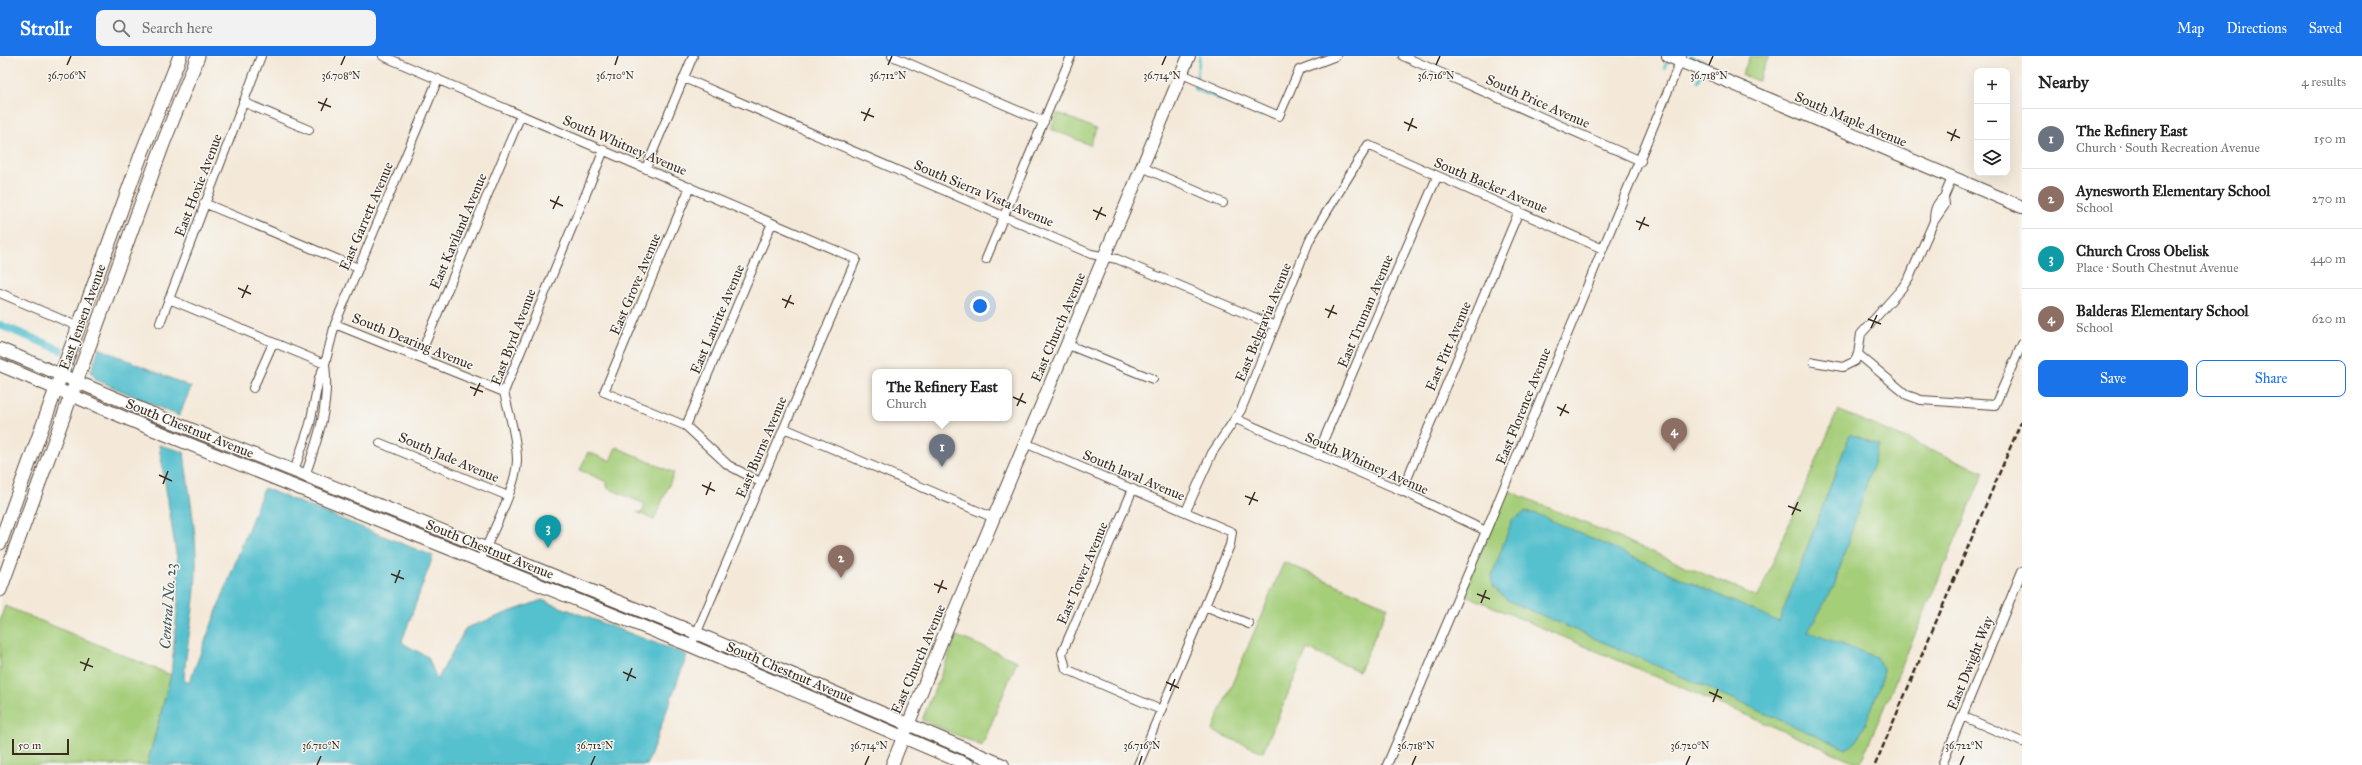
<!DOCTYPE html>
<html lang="en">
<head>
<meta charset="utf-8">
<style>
  :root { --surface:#fff; --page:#f2f2f2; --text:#222; --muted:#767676; --line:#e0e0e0; --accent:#1a73e8 }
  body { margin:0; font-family:"IM FELL Great Primer",serif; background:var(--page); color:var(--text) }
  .controls { position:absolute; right:12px; top:12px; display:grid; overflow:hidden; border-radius:8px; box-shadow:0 4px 16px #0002 }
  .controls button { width:36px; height:36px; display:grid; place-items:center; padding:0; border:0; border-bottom:1px solid var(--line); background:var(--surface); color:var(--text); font:20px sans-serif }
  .scale { position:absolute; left:12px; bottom:10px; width:57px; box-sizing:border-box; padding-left:4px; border:2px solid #3b2a1e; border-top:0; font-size:11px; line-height:14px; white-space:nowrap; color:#3b2a1e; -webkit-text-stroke:3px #f6f6f2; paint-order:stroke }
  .you { position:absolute; left:980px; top:250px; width:14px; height:14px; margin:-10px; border:3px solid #fff; border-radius:50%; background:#1a73e8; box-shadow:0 0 0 6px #1a73e833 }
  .badge { display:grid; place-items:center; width:26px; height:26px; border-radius:50%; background:var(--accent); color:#fff; font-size:13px; font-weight:700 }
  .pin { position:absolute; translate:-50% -33px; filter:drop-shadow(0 1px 2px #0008) }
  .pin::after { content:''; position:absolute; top:21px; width:14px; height:12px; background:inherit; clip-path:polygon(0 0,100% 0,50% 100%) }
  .popup { position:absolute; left:872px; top:313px; width:140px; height:52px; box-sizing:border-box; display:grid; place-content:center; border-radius:8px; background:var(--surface); filter:drop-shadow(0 1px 3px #0005); font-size:13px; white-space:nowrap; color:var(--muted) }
  .popup b { font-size:15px; color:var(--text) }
  .popup::after { content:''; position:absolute; left:50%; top:100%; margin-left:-8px; border:8px solid transparent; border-top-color:var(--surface) }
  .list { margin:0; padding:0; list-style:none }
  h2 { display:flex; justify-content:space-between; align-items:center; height:52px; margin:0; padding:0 16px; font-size:17px }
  h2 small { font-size:13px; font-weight:400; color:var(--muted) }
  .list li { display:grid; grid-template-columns:26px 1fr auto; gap:12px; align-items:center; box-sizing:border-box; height:60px; padding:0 16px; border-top:1px solid var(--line) }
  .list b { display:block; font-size:15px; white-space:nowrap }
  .list p { margin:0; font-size:13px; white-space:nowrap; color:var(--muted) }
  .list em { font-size:13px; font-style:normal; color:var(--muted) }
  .actions { display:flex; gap:8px; padding:12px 16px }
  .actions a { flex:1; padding:9px 0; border:1px solid var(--accent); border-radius:8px; text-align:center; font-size:14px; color:var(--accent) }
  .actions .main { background:var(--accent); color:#fff }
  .icon { flex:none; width:22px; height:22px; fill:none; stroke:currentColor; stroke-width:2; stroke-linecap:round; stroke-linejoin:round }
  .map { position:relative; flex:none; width:2022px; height:709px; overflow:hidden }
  header { display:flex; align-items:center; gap:24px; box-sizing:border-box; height:56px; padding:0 20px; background:var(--accent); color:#fff }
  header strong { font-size:19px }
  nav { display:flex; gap:22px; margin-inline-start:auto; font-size:14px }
  .search { width:280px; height:36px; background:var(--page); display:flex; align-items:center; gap:10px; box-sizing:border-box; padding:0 14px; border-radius:8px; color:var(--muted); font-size:15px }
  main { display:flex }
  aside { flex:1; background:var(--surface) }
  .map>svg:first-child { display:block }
  .green { fill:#a5ce79; stroke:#707c4c }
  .water { fill:#54c0ce; stroke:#487576 }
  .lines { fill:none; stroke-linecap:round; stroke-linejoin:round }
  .stream { stroke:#54c0ce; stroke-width:2.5 }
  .canal { stroke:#54c0ce; stroke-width:8 }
  .street-casing { stroke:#57473a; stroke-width:10 }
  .secondary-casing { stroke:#57473a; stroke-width:14 }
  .primary-casing { stroke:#57473a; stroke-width:15 }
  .street { stroke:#fff; stroke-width:8 }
  .secondary { stroke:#fff; stroke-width:12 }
  .primary { stroke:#fff; stroke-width:13 }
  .rail { stroke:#3b2a1e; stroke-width:2.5; stroke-dasharray:6 3; stroke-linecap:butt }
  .ticks { fill:none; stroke:#3b2a1e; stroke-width:1.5 }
  .labels { text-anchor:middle; stroke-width:3; stroke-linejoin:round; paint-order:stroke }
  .street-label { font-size:14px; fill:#3b2a1e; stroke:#f6f6f2 }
  .water-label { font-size:15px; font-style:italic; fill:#425753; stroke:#f6f6f2 }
  .ticks-label { font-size:10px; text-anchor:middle; fill:#3b2a1e; stroke:#f6f6f2; stroke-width:3; stroke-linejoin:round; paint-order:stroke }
</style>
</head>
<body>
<header>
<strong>Strollr</strong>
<div class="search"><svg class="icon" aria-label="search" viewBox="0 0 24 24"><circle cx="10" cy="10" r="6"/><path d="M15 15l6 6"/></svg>Search here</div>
<nav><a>Map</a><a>Directions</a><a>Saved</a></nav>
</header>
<main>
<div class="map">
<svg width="2022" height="709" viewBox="0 0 2022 709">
  <rect width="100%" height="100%" fill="#f6f6f2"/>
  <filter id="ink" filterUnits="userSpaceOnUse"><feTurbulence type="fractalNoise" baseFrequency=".025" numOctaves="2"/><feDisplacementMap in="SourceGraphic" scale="8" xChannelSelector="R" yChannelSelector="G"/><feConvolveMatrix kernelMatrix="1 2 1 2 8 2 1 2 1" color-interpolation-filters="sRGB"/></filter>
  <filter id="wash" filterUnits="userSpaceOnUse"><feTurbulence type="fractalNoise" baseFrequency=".012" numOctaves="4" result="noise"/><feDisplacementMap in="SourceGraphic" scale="16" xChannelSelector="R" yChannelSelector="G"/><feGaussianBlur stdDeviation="0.9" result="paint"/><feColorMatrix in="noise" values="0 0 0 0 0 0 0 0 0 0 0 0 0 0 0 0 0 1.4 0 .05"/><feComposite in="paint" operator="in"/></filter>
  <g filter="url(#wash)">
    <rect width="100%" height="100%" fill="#f4e9d9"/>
    <path class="green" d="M1750,0H1769L1758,25L1742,19Z
      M1058,57L1096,73L1090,89L1051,73Z
      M1838,354L1984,416L1860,708L1463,538L1507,434L1758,541Z
      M616,391L674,417L654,464L637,456L642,457L645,448L607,432V426L580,414L588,396L610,405Z
      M1284,506L1388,551L1359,615L1307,593L1263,696L1212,675Z
      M5,550L171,619L147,709H0V563Z
      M957,580L1017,605L982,690L922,664Z"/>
    <path class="water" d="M99,292L191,331L179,360L97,324L91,316Z
      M1850,378L1879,389L1834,530L1808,576L1876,601L1883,613V620C1875,640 1865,684 1846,693L1507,544L1493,531L1491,523L1512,464L1525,456L1537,458L1779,566Z
      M159,389L184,396C188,434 197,473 196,511C196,549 186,587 184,624L189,627L264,432L433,500L402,585L404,588L428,601L437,624L466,572L542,544L687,599L647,709H147L171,619L178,546V509Z"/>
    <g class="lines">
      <path class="stream" d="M1200,0L1195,33L1261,60
        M1690,0L1706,7L1704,13
        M1664,12L1668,4
        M1698,25L1701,19"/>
      <path class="canal" d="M0,269L61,294"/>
    </g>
  </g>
  <g filter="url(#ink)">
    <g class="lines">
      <defs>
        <path id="street" d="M383,0L856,203L691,590
          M892,0L1044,66
          M1403,0L1641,105
          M1182,18L1279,60L1299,14L1336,0
          M684,22L1091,198L1117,203L1275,270
          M243,46L309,74
          M1142,111L1223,147
          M646,112L693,0
          M1952,122L1944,141L1945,149L1934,165L1910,220L1902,232L1861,278L1858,298L1907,339L1921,344L1995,349L2022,288
          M690,131L604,336L686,370L728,409L760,426
          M204,147L358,212
          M1934,165C1934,154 1936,148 1944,141
          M986,203L1071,0
          M0,237L79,271
          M169,243L325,308
          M160,267L261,0
          M335,268L504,336
          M1066,288L1153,323
          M419,302L521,59
          M1814,306L1843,311L1855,305L1858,298
          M253,332L273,287
          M1236,363L1402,435L1486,475
          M686,370L772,167
          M784,372L994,462
          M380,387L508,440
          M1025,387L1232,476L1230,489L1205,550L1138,709
          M1317,399L1437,121
          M294,415L310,368L319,322L325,308L335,268L438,23
          M305,420C318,383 330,348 325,309
          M1133,433L1062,597L1066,613L1161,654
          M1402,435L1519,155
          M1186,455L1212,397L1241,354L1310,183L1368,89L1603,193
          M480,505C491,478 516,433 517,405C517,382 509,358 504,336L604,94
          M1205,550L1249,568
          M1962,660L2022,686
          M1387,709L1486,475L1682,1
          M1942,709L2022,515"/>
        <path id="secondary" d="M1668,0L2022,151
          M0,293L153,358L696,577L1003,709
          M0,309L137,367L691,590L968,709
          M892,709L942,584L1189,0"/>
        <path id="primary" d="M0,487L141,99L180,0
          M0,534L163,88L198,0"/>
      </defs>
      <use href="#street" class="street-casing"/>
      <use href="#secondary" class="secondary-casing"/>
      <use href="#primary" class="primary-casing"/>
      <use href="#street" class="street"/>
      <use href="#secondary" class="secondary"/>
      <use href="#primary" class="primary"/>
      <path class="rail" d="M1875,709L2022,364"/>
    </g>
  </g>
  <path class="ticks" d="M67,9L71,0M341,9L345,0M615,9L618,0M888,9L892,0M1162,9L1166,0M1436,9L1440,0M1709,9L1713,0M318,46L331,51M321,55L327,42M861,56L874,61M864,65L870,52M1404,66L1417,72M1408,75L1413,62M1947,76L1960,82M1951,85L1956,73M550,144L563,150M553,153L559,140M1093,154L1106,160M1096,164L1102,151M1636,165L1649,170M1639,174L1645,161M238,232L251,238M242,242L248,229M782,243L794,248M785,252L791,239M1325,253L1337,258M1328,262L1334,249M1868,263L1881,268M1871,272L1877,259M470,331L483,336M474,340L480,327M1013,341L1026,347M1017,350L1023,337M1557,351L1569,357M1560,360L1566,348M159,419L172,425M163,428L168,415M702,429L715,435M706,439L711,426M1245,440L1258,445M1249,449L1255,436M1788,450L1801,455M1792,459L1798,446M391,518L404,523M395,527L400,514M934,528L947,533M938,537L943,524M1477,538L1490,543M1481,547L1486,534M80,606L93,611M84,615L89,602M623,616L636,622M627,625L632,612M1166,626L1179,632M1170,635L1175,623M1709,636L1722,642M1713,646L1718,633M317,709L321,700M591,709L595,700M865,709L869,700M1139,709L1142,700M1412,709L1416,700M1686,709L1690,700M1960,709L1964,700"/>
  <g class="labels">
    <g class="street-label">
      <text transform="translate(1538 45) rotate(24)" y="5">South Price Avenue</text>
      <text transform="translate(1851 63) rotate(23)" y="5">South Maple Avenue</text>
      <text transform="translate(625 89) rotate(23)" y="5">South Whitney Avenue</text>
      <text transform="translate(198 129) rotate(-69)" y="5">East Hoxie Avenue</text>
      <text transform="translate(1491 129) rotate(23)" y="5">South Backer Avenue</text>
      <text transform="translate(984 137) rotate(23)" y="5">South Sierra Vista Avenue</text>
      <text transform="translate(366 160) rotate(-67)" y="5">East Garrett Avenue</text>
      <text transform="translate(458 175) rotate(-67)" y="5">East Kaviland Avenue</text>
      <text transform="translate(635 228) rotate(-67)" y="5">East Grove Avenue</text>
      <text transform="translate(1365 255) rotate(-67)" y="5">East Truman Avenue</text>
      <text transform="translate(82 261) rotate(-70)" y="5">East Jensen Avenue</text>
      <text transform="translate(717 263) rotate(-67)" y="5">East Laurite Avenue</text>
      <text transform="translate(1263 266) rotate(-68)" y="5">East Belgravia Avenue</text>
      <text transform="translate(1058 271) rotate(-67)" y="5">East Church Avenue</text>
      <text transform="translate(513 281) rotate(-69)" y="5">East Byrd Avenue</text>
      <text transform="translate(413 285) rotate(22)" y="5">South Dearing Avenue</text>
      <text transform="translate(1448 290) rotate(-67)" y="5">East Pitt Avenue</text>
      <text transform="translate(1523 350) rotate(-68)" y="5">East Florence Avenue</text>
      <text transform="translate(190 372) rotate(22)" y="5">South Chestnut Avenue</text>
      <text transform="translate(761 391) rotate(-67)" y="5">East Burns Avenue</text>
      <text transform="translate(449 401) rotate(23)" y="5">South Jade Avenue</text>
      <text transform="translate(1367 407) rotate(24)" y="5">South Whitney Avenue</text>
      <text transform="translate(1134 419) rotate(23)" y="5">South laval Avenue</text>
      <text transform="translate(490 493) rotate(22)" y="5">South Chestnut Avenue</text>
      <text transform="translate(1082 517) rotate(-67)" y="5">East Tower Avenue</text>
      <text transform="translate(918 603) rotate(-67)" y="5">East Church Avenue</text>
      <text transform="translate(1970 607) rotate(-68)" y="5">East Dwight Way</text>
      <text transform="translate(790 616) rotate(23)" y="5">South Chestnut Avenue</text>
    </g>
    <g class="water-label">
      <text transform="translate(168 550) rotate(-86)" y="5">Central No. 23</text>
    </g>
  </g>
  <g class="ticks-label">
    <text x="67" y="23">36.706°N</text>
    <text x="341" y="23">36.708°N</text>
    <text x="615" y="23">36.710°N</text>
    <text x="888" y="23">36.712°N</text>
    <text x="1162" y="23">36.714°N</text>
    <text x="1436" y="23">36.716°N</text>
    <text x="1709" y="23">36.718°N</text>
    <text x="321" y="693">36.710°N</text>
    <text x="595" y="693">36.712°N</text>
    <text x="869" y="693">36.714°N</text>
    <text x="1142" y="693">36.716°N</text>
    <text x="1416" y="693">36.718°N</text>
    <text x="1690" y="693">36.720°N</text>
    <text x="1964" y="693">36.722°N</text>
  </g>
</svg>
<div class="controls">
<button>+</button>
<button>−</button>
<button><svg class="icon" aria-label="layers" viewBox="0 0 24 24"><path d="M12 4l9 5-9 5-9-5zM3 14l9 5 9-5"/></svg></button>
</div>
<div class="scale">50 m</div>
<div class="you"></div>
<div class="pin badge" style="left:942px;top:411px;background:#6b7280">1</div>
<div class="popup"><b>The Refinery East</b>Church</div>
<div class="pin badge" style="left:841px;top:522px;background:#8d6e63">2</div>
<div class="pin badge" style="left:548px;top:492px;background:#0f9aa8">3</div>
<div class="pin badge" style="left:1674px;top:395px;background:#8d6e63">4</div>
</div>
<aside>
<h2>Nearby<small>4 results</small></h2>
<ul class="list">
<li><span class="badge" style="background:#6b7280">1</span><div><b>The Refinery East</b><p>Church · South Recreation Avenue</p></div><em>150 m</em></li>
<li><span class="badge" style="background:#8d6e63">2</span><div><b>Aynesworth Elementary School</b><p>School</p></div><em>270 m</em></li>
<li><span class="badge" style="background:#0f9aa8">3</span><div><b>Church Cross Obelisk</b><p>Place · South Chestnut Avenue</p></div><em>440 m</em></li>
<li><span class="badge" style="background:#8d6e63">4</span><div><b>Balderas Elementary School</b><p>School</p></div><em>620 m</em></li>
</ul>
<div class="actions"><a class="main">Save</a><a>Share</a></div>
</aside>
</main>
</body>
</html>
